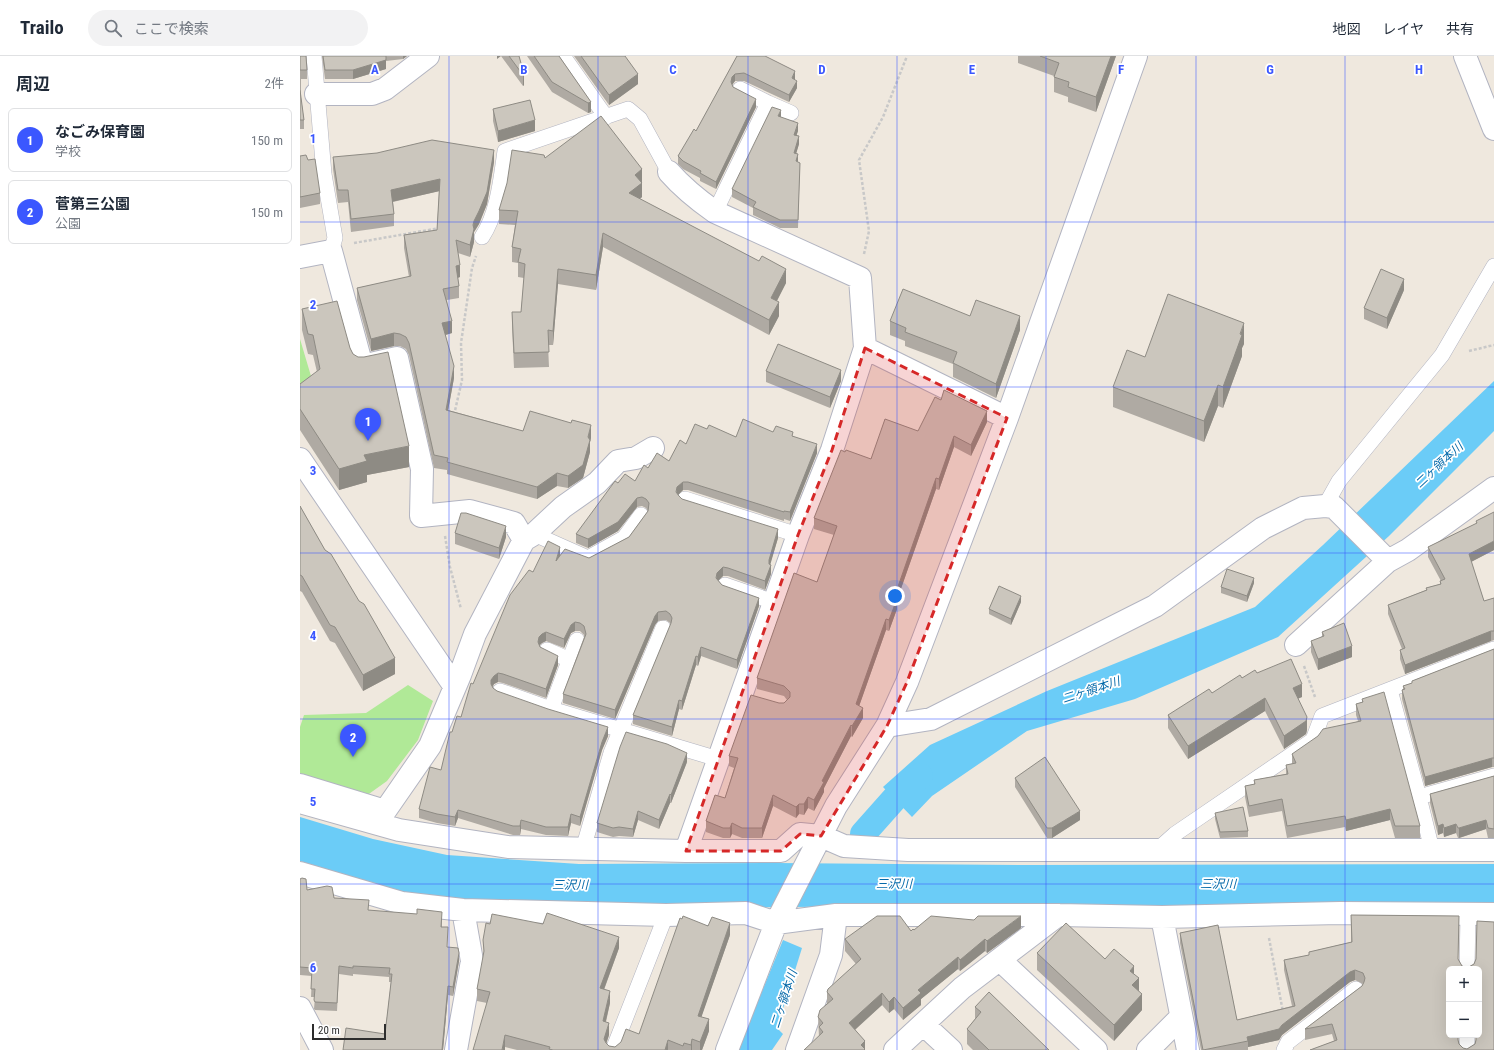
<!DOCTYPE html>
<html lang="ja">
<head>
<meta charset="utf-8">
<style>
  :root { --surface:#fff; --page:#f2f2f3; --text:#1f2937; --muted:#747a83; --line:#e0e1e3; --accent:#3b57ff }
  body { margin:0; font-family:"Roboto Condensed","Noto Sans JP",sans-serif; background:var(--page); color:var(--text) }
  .controls { position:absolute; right:12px; bottom:12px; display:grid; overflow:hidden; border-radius:6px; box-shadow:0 4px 16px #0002 }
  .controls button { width:36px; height:36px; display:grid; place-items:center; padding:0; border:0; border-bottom:1px solid var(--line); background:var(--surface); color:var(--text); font:20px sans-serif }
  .scale { position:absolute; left:12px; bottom:10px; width:74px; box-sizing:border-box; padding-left:4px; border:2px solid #2d2d2d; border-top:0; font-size:11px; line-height:14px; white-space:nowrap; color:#2d2d2d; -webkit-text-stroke:3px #fff; paint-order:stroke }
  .you { position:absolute; left:595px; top:540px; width:14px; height:14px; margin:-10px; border:3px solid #fff; border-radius:50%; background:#1a73e8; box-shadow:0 0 0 6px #1a73e833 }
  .badge { display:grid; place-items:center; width:26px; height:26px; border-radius:50%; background:var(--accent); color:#fff; font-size:13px; font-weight:700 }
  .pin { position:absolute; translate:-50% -33px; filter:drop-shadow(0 1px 2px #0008) }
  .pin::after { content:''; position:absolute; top:21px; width:14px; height:12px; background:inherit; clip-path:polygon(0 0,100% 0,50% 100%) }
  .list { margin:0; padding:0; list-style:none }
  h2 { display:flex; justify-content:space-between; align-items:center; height:52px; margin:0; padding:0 16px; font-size:17px }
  h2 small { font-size:13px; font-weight:400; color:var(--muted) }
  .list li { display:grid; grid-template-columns:26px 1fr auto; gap:12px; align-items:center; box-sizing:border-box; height:64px; margin:0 8px 8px; padding:0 8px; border:1px solid var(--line); border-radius:6px }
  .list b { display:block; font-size:15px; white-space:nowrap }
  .list p { margin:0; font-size:13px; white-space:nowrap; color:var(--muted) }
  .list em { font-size:13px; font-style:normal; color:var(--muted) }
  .icon { flex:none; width:22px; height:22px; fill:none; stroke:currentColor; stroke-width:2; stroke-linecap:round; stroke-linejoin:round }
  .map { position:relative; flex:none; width:1194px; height:994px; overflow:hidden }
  header { display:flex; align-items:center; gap:24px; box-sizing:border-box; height:56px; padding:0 20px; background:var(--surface); border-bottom:1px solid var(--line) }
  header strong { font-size:19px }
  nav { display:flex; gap:22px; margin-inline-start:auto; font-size:14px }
  .search { width:280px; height:36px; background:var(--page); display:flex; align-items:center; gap:10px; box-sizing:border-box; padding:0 14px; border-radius:22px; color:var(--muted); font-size:15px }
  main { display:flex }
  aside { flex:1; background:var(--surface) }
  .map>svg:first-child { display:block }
  .green { fill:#b0e997 }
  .water { fill:#6bccf7 }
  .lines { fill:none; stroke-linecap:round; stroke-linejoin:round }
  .canal { stroke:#6bccf7; stroke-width:26 }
  .lane-casing { stroke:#b2b4c1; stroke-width:16 }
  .street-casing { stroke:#b2b4c1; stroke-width:24 }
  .secondary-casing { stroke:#b2b4c1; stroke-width:24 }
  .path { stroke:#c8c8c8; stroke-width:2.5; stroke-dasharray:3 2; stroke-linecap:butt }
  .lane { stroke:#fff; stroke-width:15 }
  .street { stroke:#fff; stroke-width:22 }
  .secondary { stroke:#fff; stroke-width:22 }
  .wall { fill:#afaaa3; fill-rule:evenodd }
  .shaded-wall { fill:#8e8b84 }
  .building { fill:#cbc6bd; stroke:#8e8b84; fill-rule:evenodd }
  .marked { fill:#d62828; fill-opacity:0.2; stroke:#d62828; stroke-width:3; stroke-dasharray:8 5; stroke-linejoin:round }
  .grid { fill:none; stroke:#3b57ff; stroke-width:1; stroke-opacity:0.55 }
  .labels { text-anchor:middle; stroke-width:3.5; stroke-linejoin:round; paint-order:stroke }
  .water-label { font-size:12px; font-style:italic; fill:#0469a9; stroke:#fff }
  .grid-label { font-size:13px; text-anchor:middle; font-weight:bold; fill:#3b57ff; stroke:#fff; stroke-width:3.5; stroke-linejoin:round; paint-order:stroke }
</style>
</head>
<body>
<header>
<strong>Trailo</strong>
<div class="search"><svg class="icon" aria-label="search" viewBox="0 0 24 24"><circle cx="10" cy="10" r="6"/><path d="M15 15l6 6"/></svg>ここで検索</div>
<nav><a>地図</a><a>レイヤ</a><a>共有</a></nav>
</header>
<main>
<aside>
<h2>周辺<small>2件</small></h2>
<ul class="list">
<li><span class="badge">1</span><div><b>なごみ保育園</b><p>学校</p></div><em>150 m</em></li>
<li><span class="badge">2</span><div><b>菅第三公園</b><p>公園</p></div><em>150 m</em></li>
</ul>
</aside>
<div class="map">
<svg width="1194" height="994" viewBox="0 0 1194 994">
  <rect width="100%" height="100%" fill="#efe8de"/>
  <path class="green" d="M0,283L16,337L0,346Z
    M108,629L133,645L118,684L87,725L66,740L0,718V671L4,659L66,657Z"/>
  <path class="water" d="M1194,325V375L1089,480L978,581L835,643L727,675L632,740L612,761L583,731L630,689L747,635L955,551L1023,489Z
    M0,761L73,783L147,799L279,808L475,807L730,809L1194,808V849H716L375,852L187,847L101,836L0,805Z
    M483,884L502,892L477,972L483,978L472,994H438Z"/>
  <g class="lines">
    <path class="canal" d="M563,778L595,742L620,720"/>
    <defs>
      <path id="lane" d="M14,0L24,118L35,182L31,195
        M263,0L306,61
        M468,47L491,57
        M415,156L468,47L440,33
        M182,181C198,157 201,122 205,95L328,53L340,63L369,116
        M385,443L498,479
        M1025,450L1039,425L1142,299L1194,210
        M234,478L288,502L324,482L341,459
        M425,529L474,546
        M247,594L270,604
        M1090,634L1119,741L1132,794
        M200,635L251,653L418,703
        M251,653L277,584
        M1119,741L1194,720
        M283,793L311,697L363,572
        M856,795L875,778L1013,684L1022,660L1194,593
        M1167,913L1168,858
        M313,994L366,859
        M984,994L988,986L1056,933
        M1167,994V979"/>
      <path id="street" d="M16,38H72L85,33L128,0
        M369,116C383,132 398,144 415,156L560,222L565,292L532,394L498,479L386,795
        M0,201L31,195L62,310L97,302L122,413L121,460L170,455L214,467L224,484
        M565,292L707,362
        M0,403L155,631
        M996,589L1088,505L1108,494L1194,432
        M587,670L631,663L855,550L963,472L1003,452L1025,450L1034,451L1088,505
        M0,729L85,755L130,690L160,619L175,578L224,484L234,478L263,451L297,427L318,405L336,402L353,392
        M0,746L99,774L208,791L386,795H481L500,778L521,780L544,790L608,794H1194
        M0,817L102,847L163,854L366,859L446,857L476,867L536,859H758L862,861L1040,857L1194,858
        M862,861L888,994
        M700,904L796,994
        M0,952L22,994
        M624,969L651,994
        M156,994L172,905L163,854
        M427,994L476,867L536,750L587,670L607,626L707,362L836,0
        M497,994L531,899L536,859
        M595,994L662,932L758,859
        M848,994L881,961"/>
      <path id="secondary" d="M1165,0L1194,73"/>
    </defs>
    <use href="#lane" class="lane-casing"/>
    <use href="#street" class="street-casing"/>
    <use href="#secondary" class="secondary-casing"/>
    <path class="path" d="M54,187L140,172
      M564,198L569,175L559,104L583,61L607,0
      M1169,295L1194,289
      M154,359L162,324L161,287L172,212L176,200
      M145,480L150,511L161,553
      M1004,610L1015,641
      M969,882L983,956"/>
    <use href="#lane" class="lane"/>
    <use href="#street" class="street"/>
    <use href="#secondary" class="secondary"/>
  </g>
  <path class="wall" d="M0,0L7,14V23H1V34H0Z
    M22,0H107L103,3L86,5V13L53,23H25Z
    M201,0H219L224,18V29L223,30Z
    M227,0H259L291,46V56L288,57L252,36Z
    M274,0H325L338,28L309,49Z
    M437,0L495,23V24L497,32L489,46L444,25H435L432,29L433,31L456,51L416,133L400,125V122L383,113L378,108V100L396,75Z
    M718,0H816L796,56L768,46V41L754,36V20L718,7Z
    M0,34L4,64V73H0Z
    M193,53L235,75L198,86L193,65Z
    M481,61L498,75L496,79L499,88L496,97L498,106L500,107L498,172H480L453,159V152L432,141V133Z
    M0,100L8,104L20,137V148L0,152Z
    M33,101L194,106L187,148L179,168L174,176V186L170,201L158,197L160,221L158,222L159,230V242L147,244L152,277L145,279L154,322L148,354L223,375L291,382L290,386V396L283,422L268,432L257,430L237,443L147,418V414L134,412L109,299L106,293L100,290H94L71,295L57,244V232L109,221L104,192V179L137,174L139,135L93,146L94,158V170L51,176L48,146L38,147L33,113Z
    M245,102L342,113V141L340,143L486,227L477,245L479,260L469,279L303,191L296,234L258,228L253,289H248L249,311L214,312L212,271V256H221L224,222L218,221V207L212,206V191L215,169L199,168V154Z
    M1104,234L1087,273L1064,263V252Z
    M2,253L50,292L109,411L67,419V426L39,434L0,374V328L17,316L13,299L8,298L2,274Z
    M670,260L720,274L696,342L653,321V308L605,290V285L590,279V265Z
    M944,288L942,292V300L923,352L918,350L904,386L813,351V331L845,301Z
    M466,315L541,325L530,352L466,326Z
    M687,366L671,400L654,391L639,434L636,433L597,544V553L589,575L586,574L559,650L563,662L552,681L551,680L524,732V736L514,755L508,752L504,759L499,758L496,762L473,750L462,782H442L432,778L430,782H423L406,776V765L425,742L434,712L429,710V700L479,647H484L487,644L484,640L457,633V622L517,526L534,479L514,473V462L571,403L618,375Z
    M407,373L436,381L473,376L493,380L517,397L490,465L484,463V465L388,434H383L378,439L382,443L478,482L470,508L471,518L465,534L428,520H423L418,524L422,529L459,550L437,613L401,600L398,610L396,609L382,654L379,653L372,680L333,668V659L371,568L370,567L366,564L358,565L355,569L315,663L263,647V638L284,581V579L280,575H275L271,577L264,592L246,585L242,587L239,589L240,591L258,609L246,642L203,627L198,626L194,628L193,631V632L197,635L308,680L302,694L280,770L271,767L268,780L246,779L221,773L220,779H213L158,762L155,770L137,767L119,762V753L141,714L152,676L161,661L173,628L233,516L260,500L289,502L329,481L348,455L346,452L342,450L337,451L318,475L288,492L276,487V478L318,427L335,425L348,412L369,405L386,388Z
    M0,450L95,618L63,635L35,587L30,585L2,536L0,535Z
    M1176,465L1194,494L1171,506L1184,545L1194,542V584L1191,585L1105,618L1100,603V594L1102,593L1088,558V549L1126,534V532L1140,528V525H1141L1128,501V491L1176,468Z
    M155,477L206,481L199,503L155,488Z
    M954,527L947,546L921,537V531Z
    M721,546L711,569L689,558V553Z
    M1022,576L1052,601L1018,614L1011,596V585L1022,581Z
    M1194,593V711H1192L1125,730L1102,643V634L1103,633V630L1112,627V625Z
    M957,617L1002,641L998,642L1007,674L1006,678L984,693L965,655L888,703L868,672V659L942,622Z
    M1062,643L1120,770V782H1095L1090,764L1046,775L1045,771L987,782L982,755L949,761L945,741V730L954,728V724L986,718V709L992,708V698L1058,665L1056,659V648L1062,646Z
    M387,706L371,747H370L359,773L338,764L333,781L319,780L313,781L297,776V767Z
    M1194,720V782H1188L1186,773L1159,782H1158L1156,777L1144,781L1143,777L1138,779L1130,747V738Z
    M715,722L780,764L752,782H747L715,731Z
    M915,757L948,775V781L920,782L915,763Z
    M0,823L7,834L34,842L68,854L142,864V871L147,891L159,905L153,940L148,939L143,994H43L85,978L91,926H89V921L53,918V920L39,918L37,955L15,954L14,953L15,941H11L12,920L0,919Z
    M1051,859L1159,860L1158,903L1162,910L1167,912L1174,908L1176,903L1177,865L1194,866V994H1010L1034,985L1032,978L1005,984V973L1062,930L1063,928L1055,924L1050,926L982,979L979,984L948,991V994H901L880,887V877L918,869L937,964L992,950L984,914V904L1009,899V896L1051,886ZM1149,913H1179V979H1176V984L1175,988L1167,993L1163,992L1159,988L1158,984V979H1149Z
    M721,872L687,897L685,895L660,915L658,913L621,943V949L603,964L594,953L589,957L582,949L555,974L565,994L519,981L518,961L527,948V936L556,908L545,895V883L614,874Z
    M430,879L401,961L409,975L402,994H217L205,991L187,947L177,945V933L184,900L183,884L319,892L304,934L310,947L306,966L309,979L306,988L309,990L315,991L339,978Z
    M737,897L805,903L834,918L839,935L842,954L814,985L737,914Z
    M675,951L749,994H673L667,988V973L675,963Z"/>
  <path class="shaded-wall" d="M103,0H107L103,3Z
    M197,0H201L197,3Z
    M811,0H816L796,56V41Z
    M86,4V13L53,23V14Z
    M495,15V23L492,29V22Z
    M224,18V29L223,30V19Z
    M338,18V28L309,49V39Z
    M435,18V25L432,29L431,26L432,21Z
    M497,25V32L489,46V39Z
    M456,43V51L416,133V126Z
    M291,46V56L288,57V47Z
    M481,54V62L478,60Z
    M235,64V75L198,86V75Z
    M498,67V75L494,87V79Z
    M499,80V88L494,105V97Z
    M194,94V106L187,148L179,168L174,176V186L170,201V189L174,165Z
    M498,98V106L496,105Z
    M342,113V141L329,151V137L335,119Z
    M140,123V135L91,146V134Z
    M303,177V191L296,234V219Z
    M160,209V221L156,222V210Z
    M258,213V228L253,289V275Z
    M486,213V227L471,256V242Z
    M1104,223V234L1087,273V262Z
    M479,246V260L469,279V264Z
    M720,260V274L696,342V328Z
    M152,265V277L142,280V267Z
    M944,267V288L942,292V300L923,352V331Z
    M94,277V290L71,295V283Z
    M154,310V322L146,366V354Z
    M541,314V325L530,352V341Z
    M918,329V350L904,386V365Z
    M687,355V366L671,400V389Z
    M291,369V382L290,386V396L283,422L268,432V420L288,381Z
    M654,380V391L639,434V423Z
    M517,388V397L490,465V456Z
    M109,390V411L67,419V426L39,434V413L64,399Z
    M257,417V430L237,443V431Z
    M636,422V433L597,544V553L589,575V564L594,542Z
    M383,426V434L377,440V431Z
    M337,442V451L318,475L288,492V483Z
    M206,470V481L199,503V492Z
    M478,473V482L469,513L471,509V518L465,534V525L469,504Z
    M1194,485V494L1169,507V498Z
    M260,491V500L256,505Z
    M423,511V520L417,526L416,531L417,517Z
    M954,522V527L947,546V540Z
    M721,540V546L711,569V563Z
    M459,542V550L437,613V604Z
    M358,556V565L355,569L315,663V654L355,560Z
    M586,563V574L556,659V648Z
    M275,566V575L271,577L264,592V583L271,569Z
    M1191,575V585L1105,618V609Z
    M246,576V585L242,587L239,590L238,586L239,581L242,578Z
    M1052,590V601L1018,614V603Z
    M401,591V600L398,610V601Z
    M258,600V609L246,642V633Z
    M396,600V609L382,654V645Z
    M95,602V618L63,635V619Z
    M198,617V626L194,628L191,632V624L194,620Z
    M1002,628V641L993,645V632Z
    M965,642V655L888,703V690Z
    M379,644V653L372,680V671Z
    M563,652V662L552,681V670Z
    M1007,661V674L1006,678L984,693V680Z
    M551,669V680L524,732V736L514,755V744L522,725Z
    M308,671V680L302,694L280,770V761L302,686Z
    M387,697V706L371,747V739Z
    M1192,702V711L1125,730V721Z
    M370,738V747L359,773V764Z
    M473,739V750L462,782V772Z
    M508,741V752L504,759V748Z
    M499,748V758L496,762V751Z
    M1090,753V764L1046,775V764Z
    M158,754V762L155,770V761Z
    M338,755V764L333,781V773Z
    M780,755V764L752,782V772Z
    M271,758V767L268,780V771Z
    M221,764V773L220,779V770Z
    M1186,764V773L1159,782V772Z
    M432,767V778L430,782V772Z
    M1143,768V777L1138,779V770Z
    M1156,768V777L1144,781V772Z
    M721,860V872L687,897V885Z
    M430,867V879L398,971V960Z
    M319,881V892L300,944V932Z
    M685,883V895L660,915V904Z
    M159,897V905L153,940V931Z
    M658,901V913L621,943V949L603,964V952L618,934Z
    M834,910V927L830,915Z
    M1055,914V924L1050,926L982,979L979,984L948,991V985L947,981L982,969L1050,916Z
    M839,922V938L832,929Z
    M148,930V939L143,994H142Z
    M310,935V947L303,977V965Z
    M582,937V949L549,979V967Z
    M842,938V954L814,985V969Z
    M594,941V953L589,957V946Z
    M409,963V975L402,994H400V986Z
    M309,967V979L304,994V983Z
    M205,979V994H202Z
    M392,983V994H391V989Z
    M368,984V994H365Z
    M565,985V994H561V989Z"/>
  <path class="building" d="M0,0H6L7,14H0Z
    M23,0H86V4L53,14H25Z
    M209,0H219L224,18L223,19Z
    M234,0H259L291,46L288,47L252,26Z
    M281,0H325L338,18L309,39Z
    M437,0H465L495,15L492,22L497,25L489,39L444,17L435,18L432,21L431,26L433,31L456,43L416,126L400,117L401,115L383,105L378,100L394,73L396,75Z
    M740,0H811L796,41L768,31L769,26L754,21L759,7Z
    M0,34L4,64H0Z
    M230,44L235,64L198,75L193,53Z
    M472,51L481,54L478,60L498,67L494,79L499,80L494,97L498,98L496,105L500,107L498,164H480L453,151L456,146L432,133Z
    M301,60L342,113L335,119L342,127L329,137L459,205L462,200L486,213L471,242L479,246L469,264L303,177L296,219L258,213L253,275L248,274L249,296L214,297L212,256H221L225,208L218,206L221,193L212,191L218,155L199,154L207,127L212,94L244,99L245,102Z
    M132,84L194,94L187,136L179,155L174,165L173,169L174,173L170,189L156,184L160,209L156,210L159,230L143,233L152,265L142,267L154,310L146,354L223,375L230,355L271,367L272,364L291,369L288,381L290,384L283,409L268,420L257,417L237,431L147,406L148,402L134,399L109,287L106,281L100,278L94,277L71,283L57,232L111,220L104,179L137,174L140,123L91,134L94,158L51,163L48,134H38L33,101L77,97Z
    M6,99L8,104L15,103L20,137L0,141V100Z
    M1081,213L1104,223L1087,262L1064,252Z
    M603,233L670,260L676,244L720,260L696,328L653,307L657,296L605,276L606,272L590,265Z
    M868,238L944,267L940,278L942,279L923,331L918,329L904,365L813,331L827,294L845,301Z
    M37,245L50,292L53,298L58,301H64L88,296L109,390L64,399L67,405L39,413L0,353V328L20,313L13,279L8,278L2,253Z
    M478,288L541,314L530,341L466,315Z
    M644,334L687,355L671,389L654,380L639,423L636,422L594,542L597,543L589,564L586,563L556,648L563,652L552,670L551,669L522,725L524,726L514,744L508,741L504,748H499L496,751L473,739L462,772H442L432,767L430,772H423L406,765L415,739L425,742L438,702L429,700L451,639L479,647H484L490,641V636L484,630L457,622L494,517L517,526L537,470L514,462L541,394L545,396L546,394L571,403L585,363L618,375L635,341L641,344Z
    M443,363L473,376L476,370L493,376L492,380L517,388L490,456L484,455V456L388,426H383L377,431L376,436L379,440L382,443L478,473L469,504V508L471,509L465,525L428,512L423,511L417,517L416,522L422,529L459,542L437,604L401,591L398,601L396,600L382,645L379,644L372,671L333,659L371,567L372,562L370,558L366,555L358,556L355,560L315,654L263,638L286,578L284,570L280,567L275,566L271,569L264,583L246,576L242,578L239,581L238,586L240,591L258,600L246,633L203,618L198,617L194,620L191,624V628L193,632L197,635L248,653L308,671L302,686L280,761L271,758L268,771H246L221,764L220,770H213L158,754L155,761L137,758L119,753L130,711L141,714L150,676H152L157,660L161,661L171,627L173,628L210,539L229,514L233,516L248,485L260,491L256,505L265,493L289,502L329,481L348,455L349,447L346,443L342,441L337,442L318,466L288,483L276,478L315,425L318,427L325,418L335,425L344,409L348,412L357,397L369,405L380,384L386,388L395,368L407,373L409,369L436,381Z
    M0,450L25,494L31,498L59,545L64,548L95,602L63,619L35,571L30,569L2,520L0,519Z
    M1194,456V485L1169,498L1184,545L1194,542V575H1191L1105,609L1100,594L1105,592L1088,549L1127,534L1126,532L1141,528L1140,525L1145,523L1128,491L1177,467L1176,465Z
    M161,457H166L206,470L199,492L155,477Z
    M927,513L954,522L947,540L921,531Z
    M699,530L721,540L711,563L689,553Z
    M1044,567L1052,590L1018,603L1011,585L1024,580L1022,576Z
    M1194,593V702H1192L1125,721L1102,634L1105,633L1103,630L1112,627V625Z
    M991,603L1002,628L993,632L1007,661L1006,665L984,680L965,642L888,690L868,659L909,633L912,637L940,619L942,622L955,614L957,617Z
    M1084,636L1120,770H1095L1090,753L1046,764L1045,760L987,770L982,743L949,750L945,730L955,728L954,724L988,718L986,709L996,707L992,698L1018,680L1023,673L1061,665L1056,648L1063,646L1062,643Z
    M326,676L367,688L387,697L371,739L370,738L359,764L338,755L333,773L319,771L313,772L297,767L320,691Z
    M745,701L780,755L752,772H747L715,722Z
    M1194,720V773L1188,772L1186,764L1159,772H1158L1156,768L1144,772L1143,768L1138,770L1130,738Z
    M943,751L948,775L920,776L915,757Z
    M2,822L6,823L7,834L27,830L32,831L34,842L69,844L68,854L117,858V853L142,856L141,871H148L147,891L158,892L159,897L153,931L148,930L142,994H43L46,972L85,978L92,918H89L90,912L53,910V912L39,910L37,947L15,946L14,944L15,933H11L12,912L0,911V823Z
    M247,857L319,881L300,932L310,935L303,965L309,967L304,983L306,987L309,990L315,991L321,986L326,973L339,978L380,862L382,863L383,860L408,870L412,861L430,867L398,960L409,963L400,986L392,983L391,989L384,987L383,990L368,984L365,994H253L249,993L250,991L205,979L202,994H173L190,936L177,933L184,895L183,884L186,867L190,868L192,858L243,868Z
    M1051,859L1159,860L1158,903L1162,910L1167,912L1174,908L1176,903L1177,865L1194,866V994H1010L1037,984L1032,968L1005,973L1062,930L1064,926L1065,922L1063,917L1055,914L1050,916L982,969L979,973L947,981L948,985L903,994L880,877L918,869L937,964L995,950L984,904L1009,899V896L1052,886ZM1149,913H1179V979H1176V984L1175,988L1167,993L1163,992L1159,988L1158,984V979H1149Z
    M577,860H600L611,875L613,873L614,874L631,860L674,864L678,860H721L687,885L685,883L660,904L658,901L618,934L621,937L603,952L594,941L589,946L582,937L549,967L565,985L561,989L565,993L564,994H504L523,976L519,971L523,967L518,961L520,954L533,943L527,936L528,933L561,903L545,883Z
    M766,867L805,903L814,893L834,910L830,915L839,922L832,929L842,938L814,969L737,897Z
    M689,936L749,994H689L667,973L681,956L675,951Z"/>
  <path class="marked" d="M565,292L707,362L607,626L587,670L521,780L500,778L481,795H386L498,479L532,394Z"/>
  <path class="grid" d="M149,0V994M298,0V994M448,0V994M597,0V994M746,0V994M896,0V994M1045,0V994M0,166H1194M0,331H1194M0,497H1194M0,663H1194M0,828H1194"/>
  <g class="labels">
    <g class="water-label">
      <text transform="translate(1139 409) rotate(-43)" y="4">二ヶ領本川</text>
      <text transform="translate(791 634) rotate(-18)" y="4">二ヶ領本川</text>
      <text x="594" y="832">三沢川</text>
      <text transform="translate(918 828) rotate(1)" y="4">三沢川</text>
      <text x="270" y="833">三沢川</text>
      <text transform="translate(484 943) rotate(-72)" y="4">二ヶ領本川</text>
    </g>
  </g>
  <g class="grid-label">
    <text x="75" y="18">A</text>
    <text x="224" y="18">B</text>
    <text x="373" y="18">C</text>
    <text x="522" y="18">D</text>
    <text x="672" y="18">E</text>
    <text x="821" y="18">F</text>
    <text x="970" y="18">G</text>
    <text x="1119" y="18">H</text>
    <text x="13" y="87">1</text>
    <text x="13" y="253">2</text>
    <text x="13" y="419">3</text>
    <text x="13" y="584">4</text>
    <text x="13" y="750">5</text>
    <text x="13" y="916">6</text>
  </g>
</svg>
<div class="controls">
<button>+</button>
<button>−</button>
</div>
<div class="scale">20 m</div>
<div class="you"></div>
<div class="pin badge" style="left:68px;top:385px">1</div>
<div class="pin badge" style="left:53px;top:701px">2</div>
</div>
</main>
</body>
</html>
